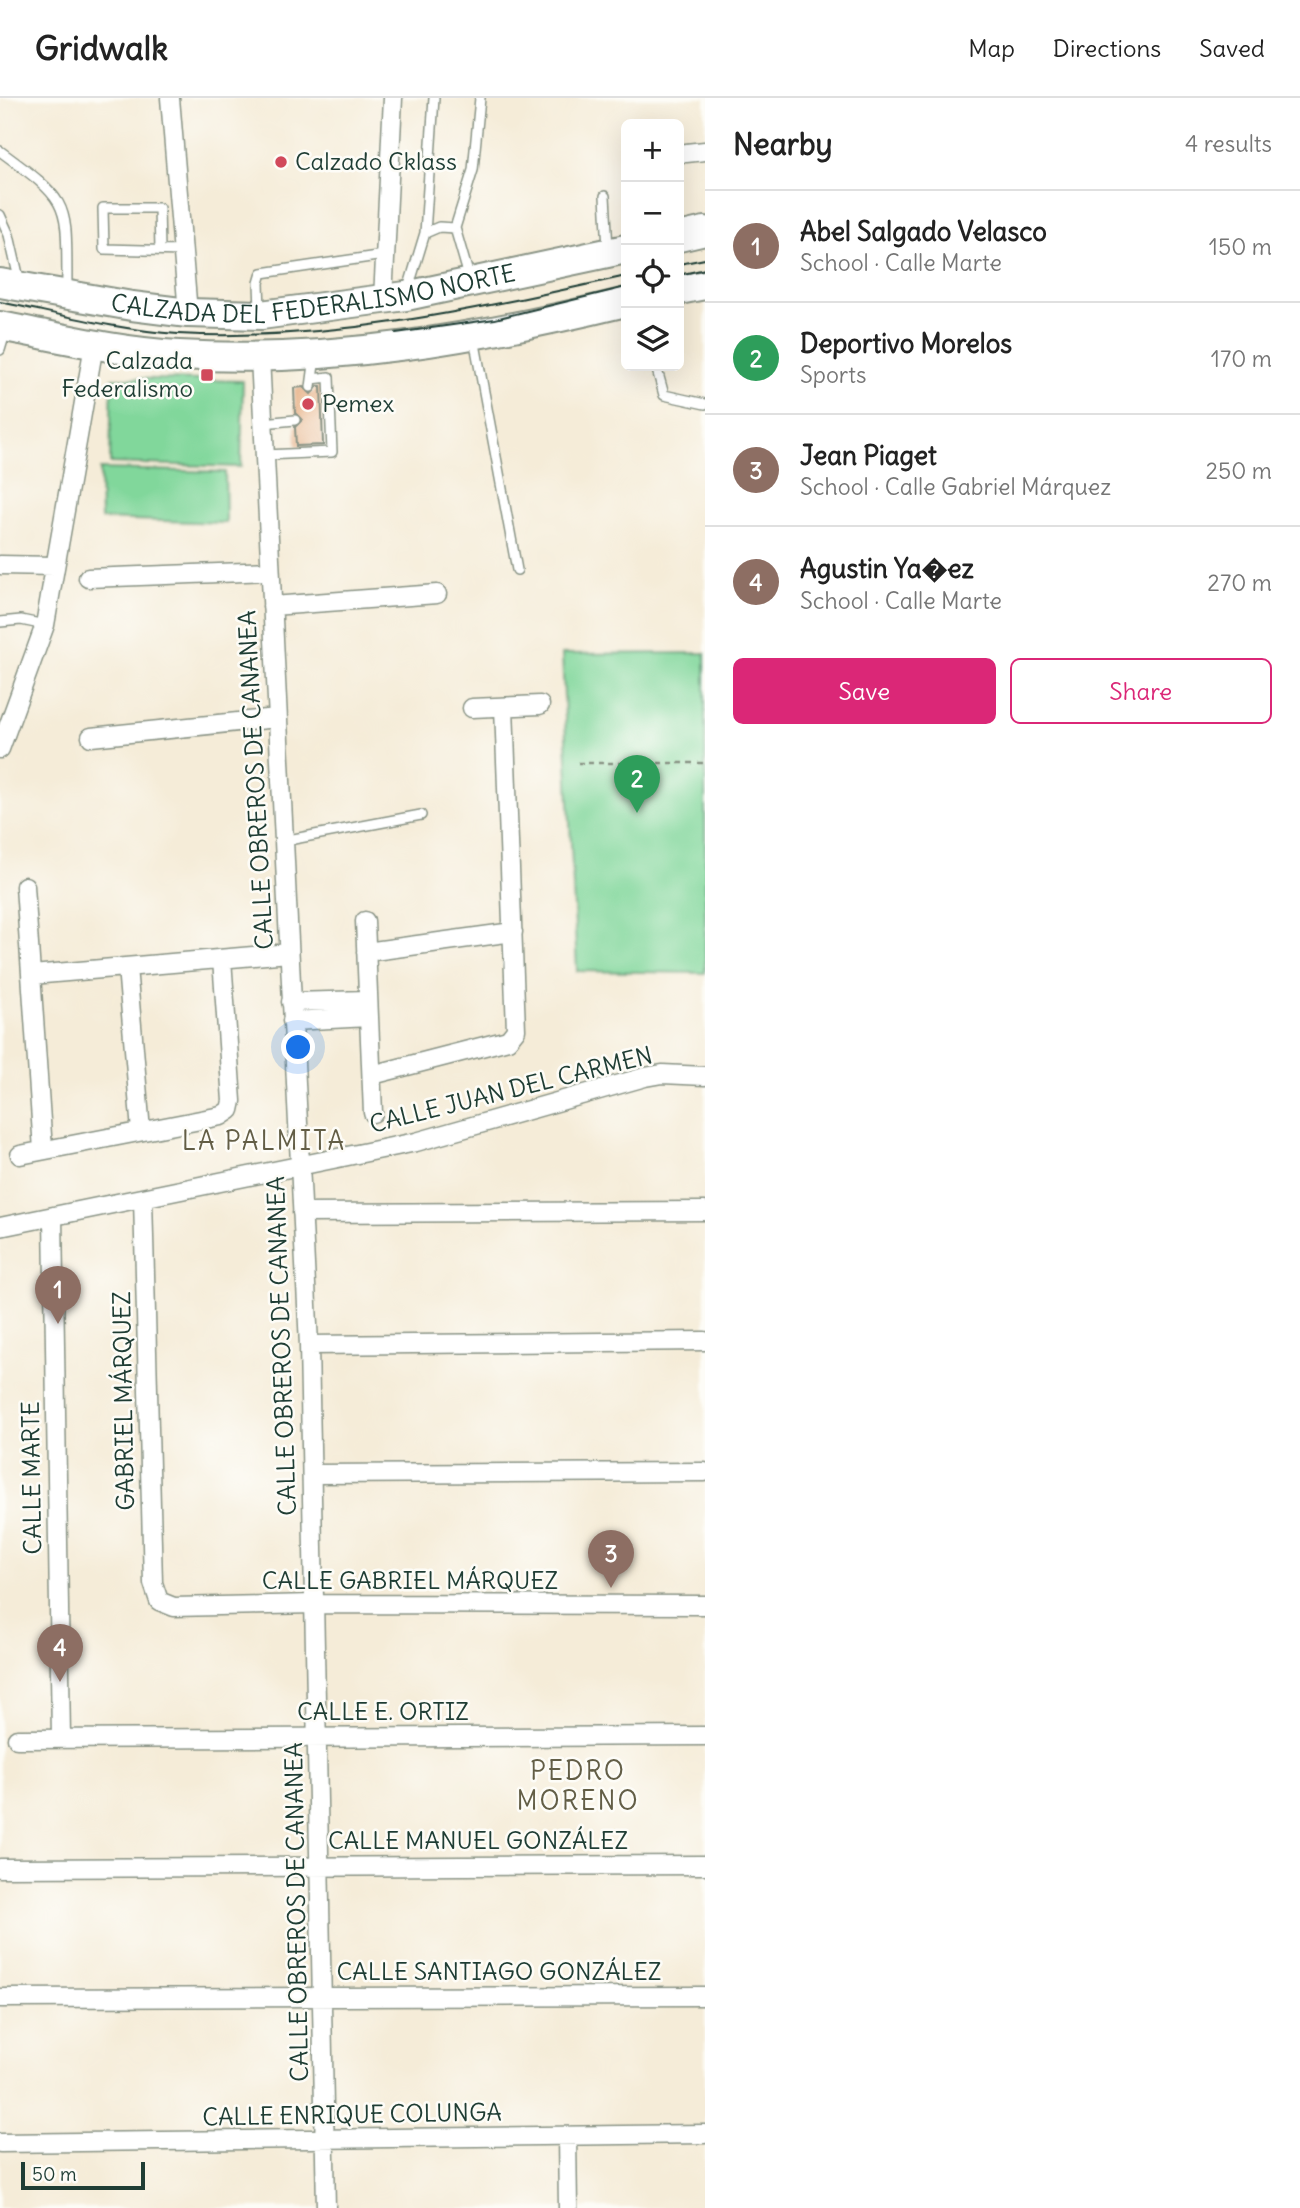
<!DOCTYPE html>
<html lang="en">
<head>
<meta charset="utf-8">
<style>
  :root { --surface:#fff; --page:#f2f2f2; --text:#222; --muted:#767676; --line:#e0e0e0; --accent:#db2777 }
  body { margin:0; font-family:Delius,sans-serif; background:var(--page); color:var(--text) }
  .controls { position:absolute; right:21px; top:21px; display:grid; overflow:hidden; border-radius:10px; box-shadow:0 7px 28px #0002 }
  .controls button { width:63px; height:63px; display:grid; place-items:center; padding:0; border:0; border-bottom:2px solid var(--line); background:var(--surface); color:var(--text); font:35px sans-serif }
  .scale { position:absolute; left:21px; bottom:18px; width:124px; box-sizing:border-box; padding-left:7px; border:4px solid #1f3d34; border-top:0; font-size:19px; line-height:24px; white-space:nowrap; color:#1f3d34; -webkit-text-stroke:5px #fdfcf7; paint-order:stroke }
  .you { position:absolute; left:299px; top:950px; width:24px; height:24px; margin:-18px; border:5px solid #fff; border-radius:50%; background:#1a73e8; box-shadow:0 0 0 10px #1a73e833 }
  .badge { display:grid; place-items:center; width:46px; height:46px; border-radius:50%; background:var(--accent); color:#fff; font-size:23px; font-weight:700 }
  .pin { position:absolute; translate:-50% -58px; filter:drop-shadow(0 2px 4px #0008) }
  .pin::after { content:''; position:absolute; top:37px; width:24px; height:21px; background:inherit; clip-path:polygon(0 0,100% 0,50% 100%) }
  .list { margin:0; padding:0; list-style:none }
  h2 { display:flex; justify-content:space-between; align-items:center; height:91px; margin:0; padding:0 28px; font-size:30px }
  h2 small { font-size:23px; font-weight:400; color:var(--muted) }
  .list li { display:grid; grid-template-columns:46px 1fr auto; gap:21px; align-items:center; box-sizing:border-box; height:112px; padding:0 28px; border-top:2px solid var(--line) }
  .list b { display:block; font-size:26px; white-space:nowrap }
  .list p { margin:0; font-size:23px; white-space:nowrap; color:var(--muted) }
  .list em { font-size:23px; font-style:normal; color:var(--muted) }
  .actions { display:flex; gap:14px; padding:21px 28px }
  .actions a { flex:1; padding:16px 0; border:2px solid var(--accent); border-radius:10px; text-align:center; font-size:24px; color:var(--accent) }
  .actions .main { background:var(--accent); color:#fff }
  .icon { flex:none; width:38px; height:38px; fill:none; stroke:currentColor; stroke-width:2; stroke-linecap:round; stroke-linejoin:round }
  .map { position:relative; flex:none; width:705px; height:2110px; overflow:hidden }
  header { display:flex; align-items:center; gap:42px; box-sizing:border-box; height:98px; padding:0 35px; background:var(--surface); border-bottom:2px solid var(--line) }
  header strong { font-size:33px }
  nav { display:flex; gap:38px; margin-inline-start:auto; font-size:24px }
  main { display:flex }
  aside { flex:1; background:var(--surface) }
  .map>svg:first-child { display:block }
  .green { fill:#81d79b; stroke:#508a68; stroke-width:2 }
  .building { fill:#e09c67 }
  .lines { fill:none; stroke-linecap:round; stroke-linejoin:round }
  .service-casing { stroke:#8a9486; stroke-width:12 }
  .minor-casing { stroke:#8a9486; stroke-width:21 }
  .primary-casing { stroke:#8a9486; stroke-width:32 }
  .path { stroke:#8a9486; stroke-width:2.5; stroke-dasharray:5 5; stroke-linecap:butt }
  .service { stroke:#fff; stroke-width:9 }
  .minor { stroke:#fff; stroke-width:18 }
  .primary { stroke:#fff; stroke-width:28 }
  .tram { stroke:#1f3d34; stroke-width:2 }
  .poi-dot { fill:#d1495b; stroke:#fdfcf7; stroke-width:2.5 }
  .labels { text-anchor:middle; stroke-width:5; stroke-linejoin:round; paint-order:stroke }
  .poi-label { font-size:24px; fill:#1f3d34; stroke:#fdfcf7; text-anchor:start }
  .street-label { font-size:24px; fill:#1f3d34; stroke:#fdfcf7 }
  .neighbourhood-label { font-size:26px; letter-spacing:2px; fill:#635e46; stroke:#fdfcf7 }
</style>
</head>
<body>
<header>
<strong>Gridwalk</strong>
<nav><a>Map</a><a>Directions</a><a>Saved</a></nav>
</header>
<main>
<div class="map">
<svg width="705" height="2110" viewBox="0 0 705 2110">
  <rect width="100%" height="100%" fill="#fdfcf7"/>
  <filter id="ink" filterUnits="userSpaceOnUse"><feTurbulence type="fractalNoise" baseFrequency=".0143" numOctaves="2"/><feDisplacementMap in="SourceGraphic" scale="14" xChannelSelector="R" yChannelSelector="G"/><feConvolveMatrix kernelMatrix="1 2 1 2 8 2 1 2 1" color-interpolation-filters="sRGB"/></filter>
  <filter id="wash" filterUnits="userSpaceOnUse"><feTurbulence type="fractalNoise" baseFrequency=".00686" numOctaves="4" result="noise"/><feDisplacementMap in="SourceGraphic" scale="28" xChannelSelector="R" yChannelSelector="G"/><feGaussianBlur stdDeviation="1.57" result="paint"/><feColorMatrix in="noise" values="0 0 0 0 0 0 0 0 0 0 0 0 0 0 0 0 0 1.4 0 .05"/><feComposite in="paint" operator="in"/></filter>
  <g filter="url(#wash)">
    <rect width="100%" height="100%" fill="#f5ecd8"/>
    <path class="green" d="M112,280L243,283L241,369L110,365Z
      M100,371L225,374L226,425L101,421Z
      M705,555V875L577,873L562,556Z"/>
    <g id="blocks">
      <path class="building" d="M318,288H321L323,347L296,348L295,329L302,322L295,315L294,290L304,289L311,296Z"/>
    </g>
  </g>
  <g filter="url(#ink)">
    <use href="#blocks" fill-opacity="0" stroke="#8a9486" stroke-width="2"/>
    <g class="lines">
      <defs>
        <path id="service" d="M0,53C74,107 66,104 67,194
          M605,98L608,150
          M0,117L9,137L20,185
          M425,135L439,129L455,130
          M160,152L159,110H103L104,151L184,153
          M470,182L455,130L473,72L480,0
          M408,191L425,135L434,0
          M260,212L259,185L262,175L384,157
          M474,240L517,472
          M0,252L3,242
          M656,268L664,297L705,306
          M311,289L315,259
          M263,325L295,322
          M265,357L332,354L329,279L312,281
          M0,524L21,522L45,527
          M283,743L421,717"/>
        <path id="minor" d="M170,0L188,215
          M686,55L705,53
          M383,201L393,0
          M260,259L309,1247L326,2110
          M0,467L55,468
          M88,480L270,473
          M272,508L437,496
          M472,610L540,607
          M91,639L277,620
          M0,651L45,527L94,247
          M25,788L43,1052
          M365,823L373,1015
          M366,854L513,834
          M127,869L141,1033
          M32,877L289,855
          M291,904L368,902
          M292,923L369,919
          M372,977L508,942L516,932L504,609
          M20,1057L221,1018L230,1012L232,1003L222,861
          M143,1100L153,1485L159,1503L174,1509L315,1506L705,1507
          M302,1115L705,1113
          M53,1118L61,1640
          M0,1129L416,1044L645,979L662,976L705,978
          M309,1247L705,1243
          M313,1376L705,1374
          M17,1641L705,1638
          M0,1770L705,1767
          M0,1900L705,1898
          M567,2038L568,2110
          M0,2045L705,2036"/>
        <g id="primary">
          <path d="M679,139L705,133"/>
          <path id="s1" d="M0,185L132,208L188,215L261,217L406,198L626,151"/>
          <path d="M679,192L705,187"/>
          <path d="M0,228C59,239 118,254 179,257C332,266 478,240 626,204"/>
        </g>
      </defs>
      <use href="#service" class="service-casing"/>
      <use href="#minor" class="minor-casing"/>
      <use href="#primary" class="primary-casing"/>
      <path class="path" d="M578,665H705"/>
      <use href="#service" class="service"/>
      <use href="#minor" class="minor"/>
      <use href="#primary" class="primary"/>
      <path class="tram" d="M679,166L705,161
        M679,177L705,171
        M0,204C59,216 118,232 178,236C333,244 477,211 626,178
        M396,235L495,221L626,189"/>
    </g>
  </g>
  <g class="poi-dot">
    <circle cx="281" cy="64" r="7"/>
    <rect x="200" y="270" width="14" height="14" rx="3.5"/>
    <circle cx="308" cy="306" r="7"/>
  </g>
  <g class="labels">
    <g class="poi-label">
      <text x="295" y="72">Calzado Cklass</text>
      <text x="193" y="271" text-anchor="end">Calzada<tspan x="193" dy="28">Federalismo</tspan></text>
      <text x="322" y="314">Pemex</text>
    </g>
    <g class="street-label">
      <text dy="8" stroke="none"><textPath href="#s1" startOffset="317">CALZADA DEL FEDERALISMO NORTE</textPath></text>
      <text transform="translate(256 682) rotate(-93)" y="8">CALLE OBREROS DE CANANEA</text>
      <text transform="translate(511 992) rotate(-14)" y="8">CALLE JUAN DEL CARMEN</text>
      <text transform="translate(282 1248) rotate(-92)" y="8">CALLE OBREROS DE CANANEA</text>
      <text transform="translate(124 1303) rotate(-91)" y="8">GABRIEL MÁRQUEZ</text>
      <text transform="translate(32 1380) rotate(-91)" y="8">CALLE MARTE</text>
      <text x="410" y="1491">CALLE GABRIEL MÁRQUEZ</text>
      <text x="383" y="1622">CALLE E. ORTIZ</text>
      <text x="478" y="1751">CALLE MANUEL GONZÁLEZ</text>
      <text transform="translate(297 1814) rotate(-91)" y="8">CALLE OBREROS DE CANANEA</text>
      <text x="499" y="1882">CALLE SANTIAGO GONZÁLEZ</text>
      <text transform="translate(352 2017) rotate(-1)" y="8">CALLE ENRIQUE COLUNGA</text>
    </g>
    <g class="neighbourhood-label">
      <text x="264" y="1052">LA PALMITA</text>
      <text x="578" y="1682">PEDRO<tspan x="578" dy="30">MORENO</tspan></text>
    </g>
  </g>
</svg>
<div class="controls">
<button>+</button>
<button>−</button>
<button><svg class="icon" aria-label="locate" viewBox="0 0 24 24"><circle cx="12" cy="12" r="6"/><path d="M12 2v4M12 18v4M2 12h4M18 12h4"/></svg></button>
<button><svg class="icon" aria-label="layers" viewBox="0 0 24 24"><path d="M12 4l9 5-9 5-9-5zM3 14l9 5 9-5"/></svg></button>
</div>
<div class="scale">50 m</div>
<div class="you"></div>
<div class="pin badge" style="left:58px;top:1226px;background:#8d6e63">1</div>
<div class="pin badge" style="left:637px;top:715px;background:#2e9e5b">2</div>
<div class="pin badge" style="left:611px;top:1490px;background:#8d6e63">3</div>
<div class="pin badge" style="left:60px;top:1584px;background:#8d6e63">4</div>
</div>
<aside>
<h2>Nearby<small>4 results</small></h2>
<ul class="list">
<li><span class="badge" style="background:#8d6e63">1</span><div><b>Abel Salgado Velasco</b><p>School · Calle Marte</p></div><em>150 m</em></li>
<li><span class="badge" style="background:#2e9e5b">2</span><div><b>Deportivo Morelos</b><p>Sports</p></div><em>170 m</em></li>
<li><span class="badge" style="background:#8d6e63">3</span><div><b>Jean Piaget</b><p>School · Calle Gabriel Márquez</p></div><em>250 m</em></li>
<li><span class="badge" style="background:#8d6e63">4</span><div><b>Agustin Ya�ez</b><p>School · Calle Marte</p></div><em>270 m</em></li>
</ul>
<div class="actions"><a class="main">Save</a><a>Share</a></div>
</aside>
</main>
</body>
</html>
